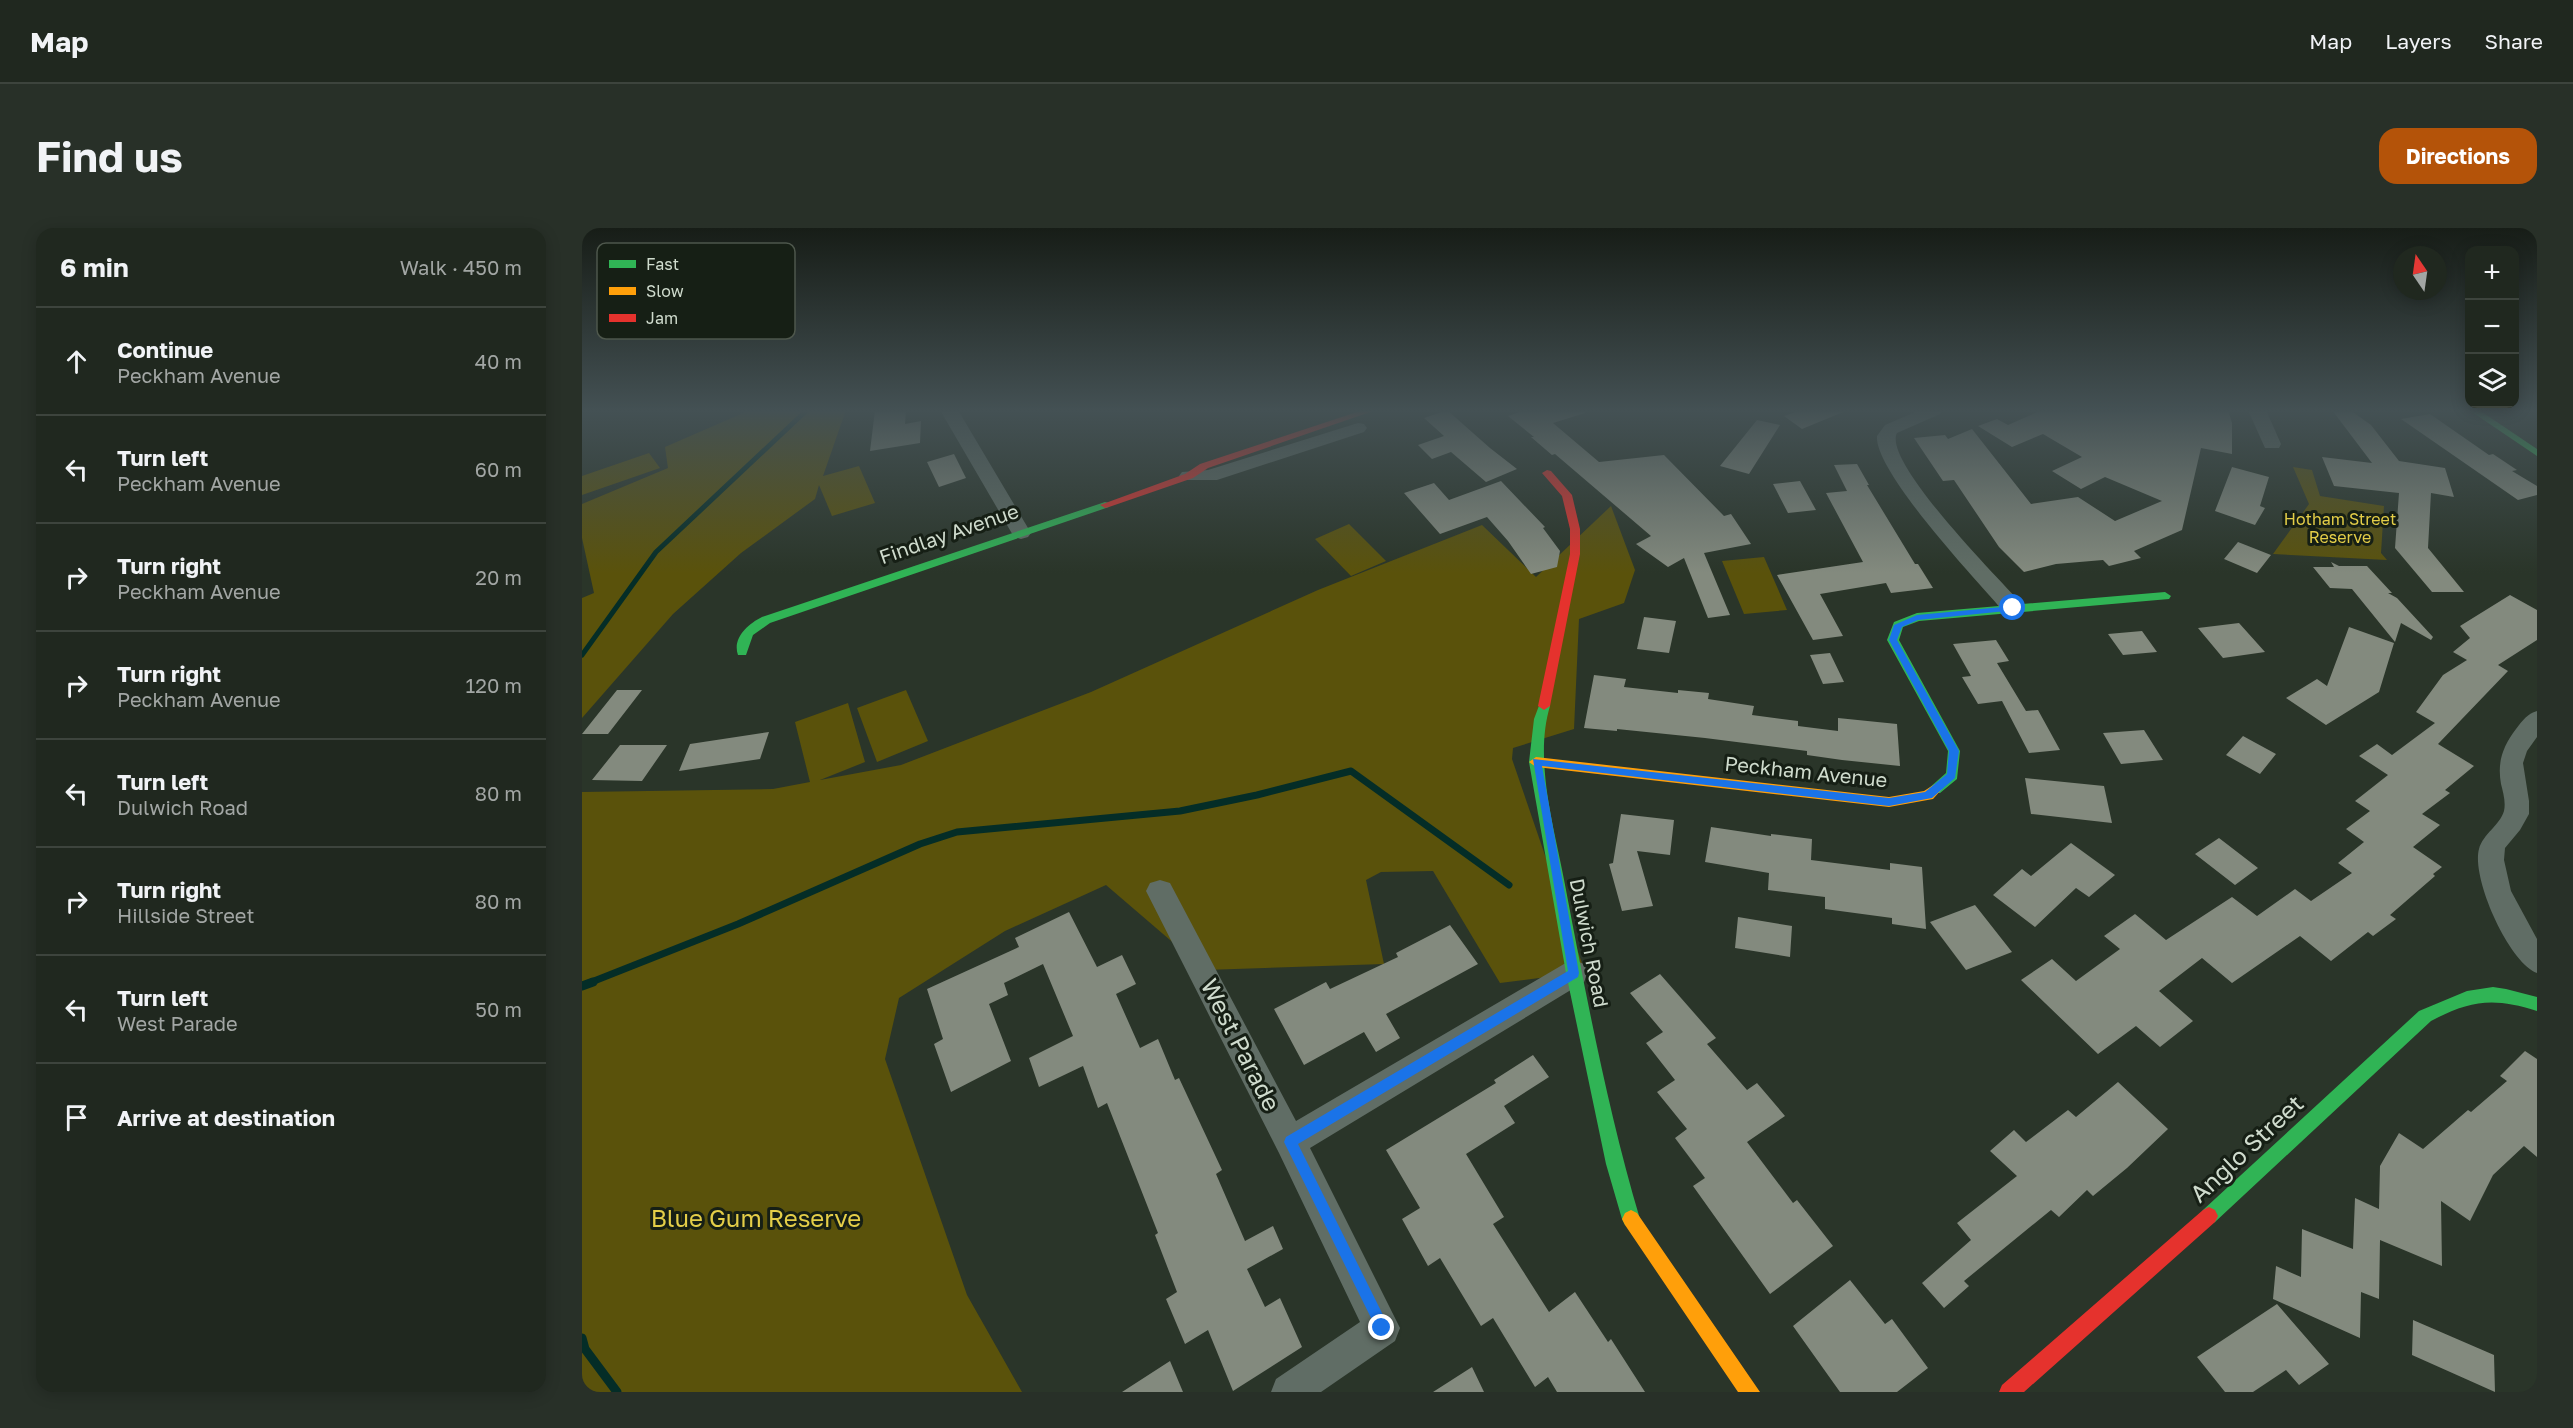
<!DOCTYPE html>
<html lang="en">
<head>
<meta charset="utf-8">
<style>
  :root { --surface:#20281f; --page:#283028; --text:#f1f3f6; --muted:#a2a6a4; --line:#3d443d; --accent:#b45309 }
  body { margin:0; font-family:"Golos Text",sans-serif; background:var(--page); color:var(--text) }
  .controls { position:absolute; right:18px; top:18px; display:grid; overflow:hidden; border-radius:12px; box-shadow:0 3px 15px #0003 }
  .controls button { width:54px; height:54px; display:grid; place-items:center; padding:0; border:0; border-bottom:2px solid var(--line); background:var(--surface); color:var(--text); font:30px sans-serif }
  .compass { position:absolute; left:1811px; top:18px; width:54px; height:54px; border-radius:50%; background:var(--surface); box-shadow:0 3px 15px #0003; rotate:347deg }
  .stop { position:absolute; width:18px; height:18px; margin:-14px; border:4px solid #1a73e8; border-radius:50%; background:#fff }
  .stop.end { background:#1a73e8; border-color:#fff; box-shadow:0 2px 6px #0008 }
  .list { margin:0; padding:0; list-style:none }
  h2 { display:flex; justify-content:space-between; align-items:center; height:78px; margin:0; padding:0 24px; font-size:26px }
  h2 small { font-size:20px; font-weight:400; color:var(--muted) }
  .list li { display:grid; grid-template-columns:39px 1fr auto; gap:18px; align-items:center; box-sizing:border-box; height:108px; padding:0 24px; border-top:2px solid var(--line) }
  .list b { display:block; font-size:22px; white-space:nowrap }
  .list p { margin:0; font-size:20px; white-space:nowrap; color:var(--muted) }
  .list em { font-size:20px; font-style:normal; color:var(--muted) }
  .icon { flex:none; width:33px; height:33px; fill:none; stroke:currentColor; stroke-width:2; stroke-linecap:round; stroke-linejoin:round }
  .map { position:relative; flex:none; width:1955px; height:1164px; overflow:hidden; border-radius:18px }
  header { display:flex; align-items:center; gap:36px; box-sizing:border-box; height:84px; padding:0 30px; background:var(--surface); border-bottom:2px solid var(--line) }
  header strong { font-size:28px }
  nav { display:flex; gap:33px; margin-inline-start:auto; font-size:21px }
  .intro { display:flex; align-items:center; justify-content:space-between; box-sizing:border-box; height:144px; padding:0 36px }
  h1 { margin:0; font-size:42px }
  .button { padding:15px 27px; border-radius:18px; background:var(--accent); color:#fff; font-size:21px; font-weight:700 }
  main { display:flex; gap:36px; padding:0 36px }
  aside { flex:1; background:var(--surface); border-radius:18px; box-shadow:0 3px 15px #0003 }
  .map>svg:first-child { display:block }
  .green { fill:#5a520b }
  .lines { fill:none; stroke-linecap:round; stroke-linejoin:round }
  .stream-far2 { stroke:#042d27; stroke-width:5 }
  .stream-far1 { stroke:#042d27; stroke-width:7 }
  .stream { stroke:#042d27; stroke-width:9 }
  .building { fill:#838a7e }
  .street { fill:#606d65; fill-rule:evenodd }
  .fast { fill:#30b455; fill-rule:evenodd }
  .slow { fill:#ff9f0a; fill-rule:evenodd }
  .jam { fill:#e5322d; fill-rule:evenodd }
  .route { fill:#1a73e8 }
  .labels { text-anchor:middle; stroke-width:6; stroke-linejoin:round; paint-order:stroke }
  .far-park-label { font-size:16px; fill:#e4ce48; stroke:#161f15 }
  .street-label { font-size:20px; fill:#cfdbcd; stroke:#161f15 }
  .near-street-label { font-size:24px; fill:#cfdbcd; stroke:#161f15 }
  .near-park-label { font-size:24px; fill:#e4ce48; stroke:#161f15 }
  .key { fill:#161f15; stroke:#4e574c; stroke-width:1.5 }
  .key-label { font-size:16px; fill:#cfdbcd }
</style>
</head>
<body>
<header>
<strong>Map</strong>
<nav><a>Map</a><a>Layers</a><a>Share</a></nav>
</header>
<div class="intro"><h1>Find us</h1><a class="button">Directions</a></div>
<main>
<aside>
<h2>6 min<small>Walk · 450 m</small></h2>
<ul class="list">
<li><svg class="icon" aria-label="ahead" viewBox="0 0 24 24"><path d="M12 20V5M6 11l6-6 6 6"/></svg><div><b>Continue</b><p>Peckham Avenue</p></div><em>40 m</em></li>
<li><svg class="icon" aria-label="left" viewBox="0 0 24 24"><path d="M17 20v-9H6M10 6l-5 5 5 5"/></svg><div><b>Turn left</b><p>Peckham Avenue</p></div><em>60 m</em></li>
<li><svg class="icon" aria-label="right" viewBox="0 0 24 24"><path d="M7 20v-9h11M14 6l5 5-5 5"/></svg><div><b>Turn right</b><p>Peckham Avenue</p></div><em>20 m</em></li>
<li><svg class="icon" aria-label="right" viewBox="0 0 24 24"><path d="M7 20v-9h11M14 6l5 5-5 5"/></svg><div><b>Turn right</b><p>Peckham Avenue</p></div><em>120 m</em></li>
<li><svg class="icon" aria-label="left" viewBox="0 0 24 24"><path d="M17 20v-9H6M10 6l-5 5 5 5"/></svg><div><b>Turn left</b><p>Dulwich Road</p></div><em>80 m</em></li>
<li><svg class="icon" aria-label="right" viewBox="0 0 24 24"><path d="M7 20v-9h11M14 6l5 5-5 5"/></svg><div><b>Turn right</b><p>Hillside Street</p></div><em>80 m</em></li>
<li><svg class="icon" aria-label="left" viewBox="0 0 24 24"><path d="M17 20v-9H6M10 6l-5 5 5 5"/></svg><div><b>Turn left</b><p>West Parade</p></div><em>50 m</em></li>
<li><svg class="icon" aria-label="arrive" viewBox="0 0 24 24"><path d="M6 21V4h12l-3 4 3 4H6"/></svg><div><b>Arrive at destination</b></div></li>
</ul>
</aside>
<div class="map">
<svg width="1955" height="1164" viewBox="0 0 1955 1164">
  <rect width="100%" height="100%" fill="#2a3529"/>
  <path class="green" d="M168,182H264L241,248L277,238L293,275L250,288L237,257L233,271L159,325L91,386L0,490V370L12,365L0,310V276L86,240L83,219Z
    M67,225L78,240L0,267V248Z
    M1711,239L1730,242L1738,268L1802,278L1799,325L1805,332L1691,326L1727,276Z
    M1029,278L1053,342L1042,375L997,391L992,501L931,520L930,531L1003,744L918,755L851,643L799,644L784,652L802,736L623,742L524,657L423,703L317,770L303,831L385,1067L440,1164H0V564L191,561L228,554L213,494L266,475L283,534L238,552L319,537L509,464L736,362L900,297L954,349Z
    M767,296L804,333L769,348L733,311Z
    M1182,329L1205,382L1162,386L1140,333Z
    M324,462L346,513L295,534L275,480Z"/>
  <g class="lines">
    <path class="stream-far2" d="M0,427L74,324L225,182"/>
    <path class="stream-far1" d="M7,755L156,696L338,616L375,604L598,583L675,567L769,543L927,657"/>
    <path class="stream" d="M0,758L11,754
      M0,1110L3,1121L35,1164"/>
  </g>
  <path class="building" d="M293,182H324L323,196L339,193L338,215L288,223Z
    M865,182L908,220L935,241L904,254L869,224L850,231L836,217L862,208L842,190Z
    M943,182H1003V185L971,195L1017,234L1082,227L1142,288L1149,286L1169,316L1122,325L1148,387L1126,390L1102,330L1086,339L1054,316L1069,308L973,226L970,227L949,209H952L926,188Z
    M1219,182H1266L1220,201L1202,188Z
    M1460,182H1646L1650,195V226L1619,220L1600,302L1552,323L1559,330L1527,338L1521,332L1474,336L1442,344L1417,319L1372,252L1361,253L1332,210L1363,207L1366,211L1390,201L1449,276L1496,269L1533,293L1580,273L1523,249L1499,261L1470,243L1500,229L1461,206L1430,219L1396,198L1415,191L1426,197Z
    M1750,182H1768L1789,197L1817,233L1863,240L1872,269L1849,265L1846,320L1882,364H1850L1813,320L1817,265L1752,258L1740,229L1790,235Z
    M1848,186L1907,227L1911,226L1935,242L1930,243L1955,258V267L1936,272L1819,191Z
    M1175,192L1198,197L1167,246L1138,238Z
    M372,226L384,250L357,259L345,234Z
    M1275,236L1287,257H1285L1333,336H1336L1351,360L1309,365L1304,355L1238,366L1261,408L1231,412L1195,347L1281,334L1244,265L1265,263L1252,237Z
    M1650,239L1687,249L1678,278L1683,280L1673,297L1633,283Z
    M919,253L963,299L961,300L978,323L975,339L949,346L926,313L905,289L858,306L822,265L852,255L867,272Z
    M1218,253L1234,282L1206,285L1191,256Z
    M1656,314L1689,327L1675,345L1642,331Z
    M1749,334L1757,338H1785L1810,365H1806L1815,370L1851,409L1849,412L1819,395L1813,414L1770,361L1748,360L1731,339H1752Z
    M1928,367L1955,382V412L1916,437L1926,443L1856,516L1892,538L1863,562L1868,565L1840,586L1858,597L1831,619L1860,639L1851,646L1853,648L1808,687L1814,691L1791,708L1786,704L1749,733L1718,708L1650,755L1620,730L1577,763L1611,793L1578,819L1554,798L1516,826L1439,752L1470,731L1494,753L1538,721L1522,708L1553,686L1584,712L1650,669L1675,688L1713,661L1729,673L1770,645L1756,635L1782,614L1764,601L1788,583L1773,573L1806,547L1777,528L1795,516L1810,527L1853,495L1834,484L1861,447L1885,432L1871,424L1888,410L1878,398Z
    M1062,389L1094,393L1087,425L1055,421Z
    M1657,395L1683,424L1641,430L1616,400Z
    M1767,399L1812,415L1797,464L1744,497L1704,470L1735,451L1745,458Z
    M1560,403L1575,424L1541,427L1526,406Z
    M1414,412L1427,433L1415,435L1444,483L1456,482L1478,522L1447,525L1420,473L1396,476L1380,449L1389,448L1371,416Z
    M1248,425L1262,454L1241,456L1228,427Z
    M1012,447L1044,451L1042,459L1096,465V462L1127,465L1126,471L1172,478L1170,487L1216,493V498L1256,503V490L1315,496L1318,538L1260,532L1225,527V523L1123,510L1035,501V503L1002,500Z
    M35,462H60L26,506H0Z
    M1562,502L1581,532L1539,536L1521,505Z
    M187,504L178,531L97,543L108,516Z
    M1661,508L1694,526L1678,546L1644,527Z
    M38,517H85L60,553L10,552Z
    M1443,550L1522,558L1530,595L1449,586Z
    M1039,586L1092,592L1088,627L1055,623L1071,678L1040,683L1027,636L1031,635Z
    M1129,599L1189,608V606L1230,611L1229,632L1308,642V635L1340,639L1344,701L1310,696V690L1243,681V669L1186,662L1187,645L1123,634Z
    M1637,610L1676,640L1653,657L1613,626Z
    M1489,615L1533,647L1507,669L1494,660L1453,699L1411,667L1440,641L1449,648Z
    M1393,677L1430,724L1384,742L1348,694Z
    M487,684L515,739L540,727L554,756L534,766L558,820L576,811L593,852L597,850L640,942L634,946L663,1013L691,998L701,1021L665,1041L683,1079L698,1070L720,1119L651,1163L626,1102L603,1116L584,1071L595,1064L573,1007L576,1005L525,875L516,880L501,838L457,859L447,830L491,808L461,736L422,755L426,767L407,776L429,833L369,864L352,816L361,811L345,761L437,719L433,710Z
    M1156,689L1210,698L1208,729L1153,720Z
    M868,697L896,736L804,786L818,810L794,824L782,804L722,837L692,781L744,754L748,761L816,729L814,725Z
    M1078,746L1134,810L1125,816L1165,862L1175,855L1203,888L1165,914L1211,975L1215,972L1251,1018L1188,1066L1111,958L1123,950L1093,910L1105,901L1075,864L1093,852L1064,815L1081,804L1048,765Z
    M1943,823L1955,831V929L1942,918L1911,947L1888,993L1859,973L1860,1038L1798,1012L1797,1071L1779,1064L1778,1110L1691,1071L1694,1038L1719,1049L1720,1001L1771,1021L1773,970L1797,981L1798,938L1817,905L1841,921L1886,882L1889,884L1925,853L1918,848Z
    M951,827L967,849L922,878L933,895L884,926L922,989L911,996L967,1084L993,1064L1026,1114L1029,1111L1063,1164H975L966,1149L953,1159L911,1090L899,1098L858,1030L846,1038L820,991L838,980L804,922L914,855L912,852Z
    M1536,854L1586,901L1545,940L1511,968L1505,962L1477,989L1469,982L1382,1053L1387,1058L1362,1080L1340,1055L1389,1012L1375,995L1435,948L1408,923L1432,902L1444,914L1486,882L1494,889Z
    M1268,1052L1303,1096L1310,1091L1346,1140L1315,1164H1258L1211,1098Z
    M1695,1076L1747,1136L1717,1157L1704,1142L1671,1164H1643L1615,1129Z
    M1831,1092L1912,1127L1913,1164L1830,1127Z
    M588,1133L601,1164H540Z
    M890,1139L902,1164H851Z"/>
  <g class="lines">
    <path class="street" d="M358,182H376L449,305L446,309L439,311L432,309Z
      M1338,182H1361L1358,186L1315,205C1300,233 1417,351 1439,375L1442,380L1439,385L1431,387L1423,385C1397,355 1292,244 1295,208L1303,197Z
      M1666,182H1684L1699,216L1697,220H1683Z
      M776,195L782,196L785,200L782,204L635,252H600L597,248L600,244L626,242Z
      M1955,483V509L1945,523L1941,535L1947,573V586L1938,602L1923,620L1922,632L1929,663L1955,711V745C1927,735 1889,650 1897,621C1901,606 1918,597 1922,583C1924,574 1921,564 1919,556C1915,534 1921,518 1934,501C1941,492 1945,486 1955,483Z
      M578,652L588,655L714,893L982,736L992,732L1002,736L1006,745L1002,754L728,920L818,1100L813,1113L739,1164H689L694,1151L778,1094L697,925L564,663L568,655Z"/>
    <path class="fast" d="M1887,182H1897L1955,221V228Z
      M523,274L527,275V279L188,395L171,407L164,427H156C150,410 166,396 180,389Z
      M1583,364L1589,368L1587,371L1337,393L1321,399L1317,412L1378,523L1375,551L1358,565H1348L1346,561L1364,545L1366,523L1305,412L1312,394L1335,385Z
      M962,474L968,478C951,534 974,605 984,662C1005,772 1026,883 1058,991L1055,997L1049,1000L1043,997L1040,991L1024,936L984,745L947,534L952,491L958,475Z
      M1911,759L1924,761L1955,769V783C1912,769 1888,772 1849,793L1633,994L1627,997L1621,994L1618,988L1621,982L1837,783L1885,763Z"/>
    <path class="slow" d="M954,529L1307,569L1342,563L1353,556L1360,561L1351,571L1307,579L954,539L947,534Z
      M1049,982L1055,985L1178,1164H1156L1043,997L1040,991L1043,985Z"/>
    <path class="jam" d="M781,182H794L626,240L611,250L527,279L523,280L518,277L603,246L618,236Z
      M965,242L969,243L990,267L998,301V326L968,478L962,482L956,478L988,326V301L980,268L960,245Z
      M1627,979L1633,982L1636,988L1633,994L1442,1164H1417L1420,1157L1621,982Z"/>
  </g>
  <linearGradient id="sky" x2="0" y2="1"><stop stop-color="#171d17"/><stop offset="0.53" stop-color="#445154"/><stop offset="1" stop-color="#445154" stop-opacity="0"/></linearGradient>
  <rect width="1955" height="345" fill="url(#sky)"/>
  <path class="route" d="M1431,378H1434V382L1336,392L1320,399L1315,412L1377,523L1373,550L1350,570L1307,578L960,538L997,745L996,749L716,916L805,1095L807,1100L805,1104L800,1106L796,1104L702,914L704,909L986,743L951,531L1307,570L1343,564L1365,546L1367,523L1307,412L1312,397L1335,387Z"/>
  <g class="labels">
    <g class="far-park-label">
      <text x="1758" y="297">Hotham Street<tspan x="1758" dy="18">Reserve</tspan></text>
    </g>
    <g class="street-label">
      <text transform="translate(367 306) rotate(-19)" y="7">Findlay Avenue</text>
      <text transform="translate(1224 544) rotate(6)" y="7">Peckham Avenue</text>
      <text transform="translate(1007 715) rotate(79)" y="7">Dulwich Road</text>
    </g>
    <g class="near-street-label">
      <text transform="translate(658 817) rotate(63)" y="8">West Parade</text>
      <text transform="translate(1665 921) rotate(-43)" y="8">Anglo Street</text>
    </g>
    <g class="near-park-label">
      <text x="174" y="999">Blue Gum Reserve</text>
    </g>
  </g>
  <rect x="15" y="15" width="198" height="96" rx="9" class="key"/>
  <rect x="27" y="32" width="27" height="8" fill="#30b455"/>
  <rect x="27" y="59" width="27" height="8" fill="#ff9f0a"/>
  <rect x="27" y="86" width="27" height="8" fill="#e5322d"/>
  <g class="key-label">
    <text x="64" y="42">Fast</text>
    <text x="64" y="69">Slow</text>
    <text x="64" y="96">Jam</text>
  </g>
</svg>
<div class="controls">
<button>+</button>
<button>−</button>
<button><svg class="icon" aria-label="layers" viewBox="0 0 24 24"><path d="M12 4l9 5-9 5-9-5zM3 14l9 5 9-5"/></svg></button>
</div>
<svg class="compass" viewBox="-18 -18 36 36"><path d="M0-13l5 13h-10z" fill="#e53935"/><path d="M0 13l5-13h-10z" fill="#a2a6a4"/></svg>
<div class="stop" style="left:1431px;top:380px"></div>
<div class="stop end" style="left:800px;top:1100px"></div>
</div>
</main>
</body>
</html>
